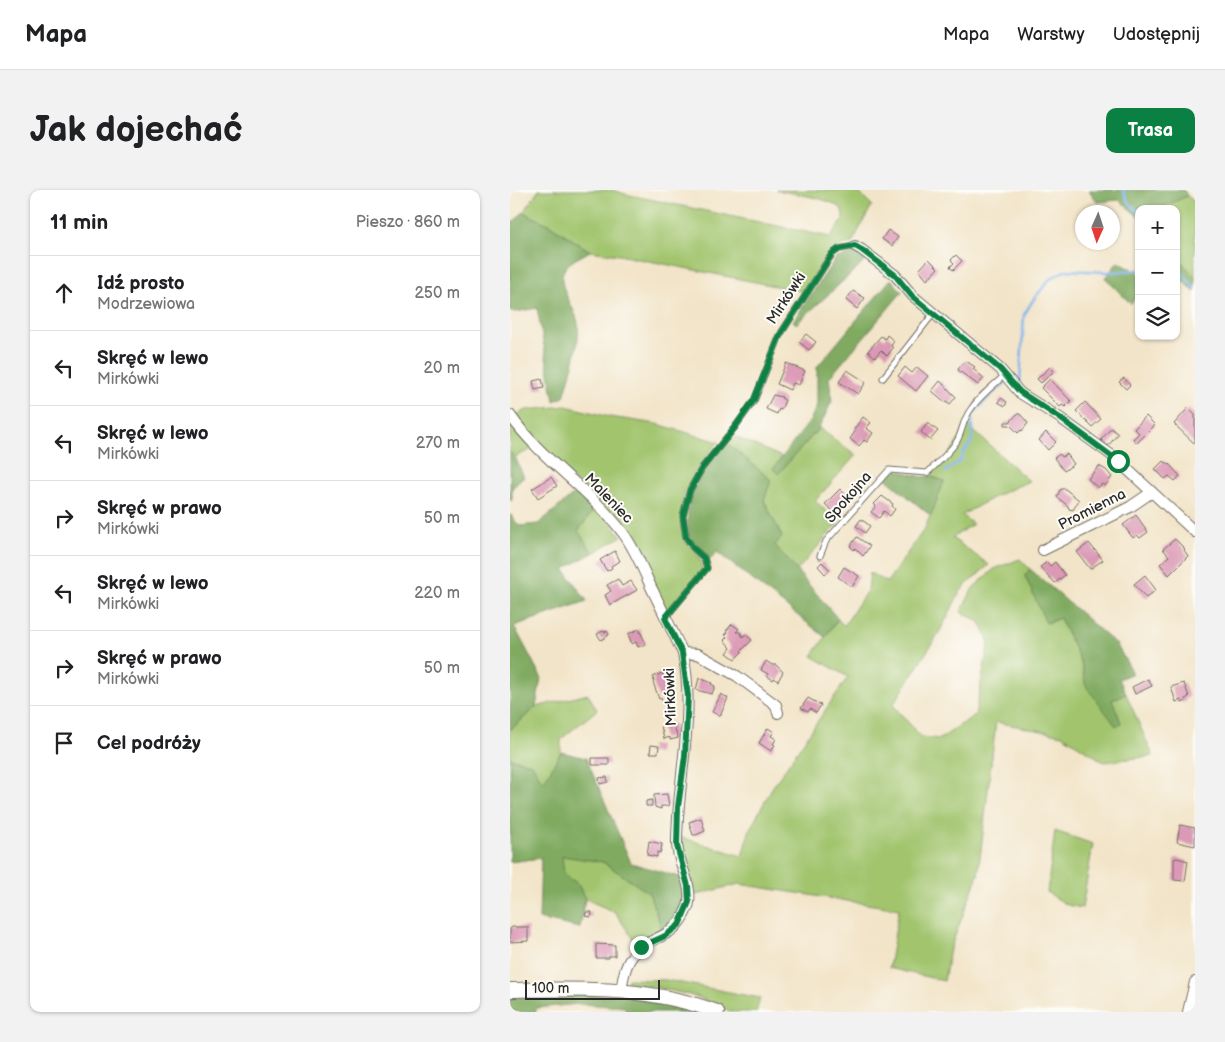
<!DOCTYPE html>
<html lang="pl">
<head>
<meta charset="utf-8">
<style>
  :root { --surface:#fff; --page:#f2f2f2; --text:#202124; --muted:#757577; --line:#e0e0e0; --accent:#0b8043 }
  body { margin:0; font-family:"Balsamiq Sans",sans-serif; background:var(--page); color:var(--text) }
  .controls { position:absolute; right:15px; top:15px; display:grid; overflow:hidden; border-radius:10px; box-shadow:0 1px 4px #0004 }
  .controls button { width:45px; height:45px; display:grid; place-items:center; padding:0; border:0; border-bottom:1px solid var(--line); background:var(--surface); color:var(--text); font:25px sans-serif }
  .compass { position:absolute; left:565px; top:15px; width:45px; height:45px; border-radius:50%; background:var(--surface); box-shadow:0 1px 4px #0004; rotate:183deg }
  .scale { position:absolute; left:15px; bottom:12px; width:135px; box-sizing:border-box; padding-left:5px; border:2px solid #2b2b2b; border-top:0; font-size:14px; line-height:18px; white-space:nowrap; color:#2b2b2b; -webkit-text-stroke:4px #fdfcf7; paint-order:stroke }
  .stop { position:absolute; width:15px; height:15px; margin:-11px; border:4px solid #0b8043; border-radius:50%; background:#fff }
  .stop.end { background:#0b8043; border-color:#fff; box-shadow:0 1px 5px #0008 }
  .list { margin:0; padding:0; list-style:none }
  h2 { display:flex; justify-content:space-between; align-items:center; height:65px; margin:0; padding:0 20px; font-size:21px }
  h2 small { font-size:16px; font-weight:400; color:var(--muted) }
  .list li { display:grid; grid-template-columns:32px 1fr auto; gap:15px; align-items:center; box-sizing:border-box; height:75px; padding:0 20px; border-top:1px solid var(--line) }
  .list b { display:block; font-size:19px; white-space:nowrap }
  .list p { margin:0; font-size:16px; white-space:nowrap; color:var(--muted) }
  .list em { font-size:16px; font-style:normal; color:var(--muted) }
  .icon { flex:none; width:28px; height:28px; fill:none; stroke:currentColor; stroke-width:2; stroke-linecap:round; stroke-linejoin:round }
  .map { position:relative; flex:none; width:685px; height:822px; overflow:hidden; border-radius:10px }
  header { display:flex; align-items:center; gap:30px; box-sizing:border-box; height:70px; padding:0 25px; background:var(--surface); border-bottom:1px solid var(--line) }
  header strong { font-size:24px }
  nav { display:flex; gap:28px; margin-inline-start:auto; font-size:18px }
  .intro { display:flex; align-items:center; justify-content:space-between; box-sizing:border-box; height:120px; padding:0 30px }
  h1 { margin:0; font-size:35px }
  .button { padding:12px 22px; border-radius:10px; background:var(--accent); color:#fff; font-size:18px; font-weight:700 }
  main { display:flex; gap:30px; padding:0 30px }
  aside { flex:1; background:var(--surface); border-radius:10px; box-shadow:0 1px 4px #0004 }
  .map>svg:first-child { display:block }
  .green { fill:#a1c46d; stroke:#66784c }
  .forest { fill:#80aa60; stroke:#566a46 }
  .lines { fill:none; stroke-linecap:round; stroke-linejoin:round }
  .stream { stroke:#80b3ed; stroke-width:2.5 }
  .building { fill:#db99b5 }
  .lane-casing { stroke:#716c62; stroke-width:7 }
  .street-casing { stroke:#716c62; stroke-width:12 }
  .secondary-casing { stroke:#716c62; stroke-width:16 }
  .lane { stroke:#fff; stroke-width:5 }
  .street { stroke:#fff; stroke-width:10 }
  .secondary { stroke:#fff; stroke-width:14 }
  .route { stroke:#0b8043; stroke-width:6 }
  .labels { text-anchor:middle; stroke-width:4; stroke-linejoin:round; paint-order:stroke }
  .street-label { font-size:15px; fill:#2b2b2b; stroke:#fdfcf7 }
</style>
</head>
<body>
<header>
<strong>Mapa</strong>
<nav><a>Mapa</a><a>Warstwy</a><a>Udostępnij</a></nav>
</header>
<div class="intro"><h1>Jak dojechać</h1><a class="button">Trasa</a></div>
<main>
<aside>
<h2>11 min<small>Pieszo · 860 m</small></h2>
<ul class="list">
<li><svg class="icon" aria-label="ahead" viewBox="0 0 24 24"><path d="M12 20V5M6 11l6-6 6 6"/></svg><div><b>Idź prosto</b><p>Modrzewiowa</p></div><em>250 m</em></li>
<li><svg class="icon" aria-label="left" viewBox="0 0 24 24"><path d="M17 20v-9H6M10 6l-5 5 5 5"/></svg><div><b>Skręć w lewo</b><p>Mirkówki</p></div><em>20 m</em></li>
<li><svg class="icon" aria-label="left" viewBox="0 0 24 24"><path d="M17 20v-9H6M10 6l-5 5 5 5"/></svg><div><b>Skręć w lewo</b><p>Mirkówki</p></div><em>270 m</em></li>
<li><svg class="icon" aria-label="right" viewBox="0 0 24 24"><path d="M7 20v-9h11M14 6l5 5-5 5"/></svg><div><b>Skręć w prawo</b><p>Mirkówki</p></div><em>50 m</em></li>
<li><svg class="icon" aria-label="left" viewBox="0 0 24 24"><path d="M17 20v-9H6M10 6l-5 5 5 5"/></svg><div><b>Skręć w lewo</b><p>Mirkówki</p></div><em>220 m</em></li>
<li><svg class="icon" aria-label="right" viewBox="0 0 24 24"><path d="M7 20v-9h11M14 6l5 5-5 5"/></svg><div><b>Skręć w prawo</b><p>Mirkówki</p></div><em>50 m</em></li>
<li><svg class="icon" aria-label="arrive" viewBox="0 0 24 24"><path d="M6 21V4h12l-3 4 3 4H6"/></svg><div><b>Cel podróży</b></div></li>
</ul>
</aside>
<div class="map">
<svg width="685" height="822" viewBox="0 0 685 822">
  <rect width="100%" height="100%" fill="#fdfcf7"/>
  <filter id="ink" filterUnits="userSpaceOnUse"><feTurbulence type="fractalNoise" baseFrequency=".02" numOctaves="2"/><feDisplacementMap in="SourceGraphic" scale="10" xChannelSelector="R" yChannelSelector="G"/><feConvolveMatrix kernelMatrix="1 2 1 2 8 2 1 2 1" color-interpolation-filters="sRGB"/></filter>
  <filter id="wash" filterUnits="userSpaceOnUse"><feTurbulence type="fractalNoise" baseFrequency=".0096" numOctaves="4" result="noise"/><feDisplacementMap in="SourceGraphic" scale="20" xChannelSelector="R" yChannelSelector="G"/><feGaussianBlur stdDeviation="1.12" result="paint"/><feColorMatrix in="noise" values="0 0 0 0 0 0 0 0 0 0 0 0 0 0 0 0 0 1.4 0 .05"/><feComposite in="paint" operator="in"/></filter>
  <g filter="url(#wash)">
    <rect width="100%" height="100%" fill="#f2e4c8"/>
    <path class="green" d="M29,0H103L115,4L320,47L333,29C333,28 332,21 332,20C326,9 280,3 266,0H346L362,15L342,53C317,55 307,83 295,102L109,65L80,61L40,35L13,22Z
      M677,6L685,12V88L666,65V19H648Z
      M56,216L100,227L147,234L209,252C188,275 165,306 172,339C173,342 173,347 175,350C183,362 191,363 192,379L157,421L119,347L18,244L5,226L16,220Z
      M0,229L22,259L5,267L0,262Z
      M456,234L519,291L484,307L452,325L463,334L442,348L479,375L458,393L450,402L430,441L383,515L411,547L430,549L465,525L479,452L470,432L451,422L463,398L484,379L510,369L520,379L515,386L537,433L550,428L571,472L576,496L611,533L602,510L616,504L643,566L594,572L552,545L486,532L468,685L440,759L434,791L379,778L389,719L229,694L186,705L174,668L170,647L232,666L240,639L262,598L338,487L302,466L328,429L334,436L358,399L360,383L377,392L415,338L434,291L419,286C435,270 448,255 456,234Z
      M309,238L346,265L305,311L329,332L286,382L265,355L272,347L254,310L261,290L217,253L223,246L272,267L263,279L268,284Z
      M86,317L112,346L83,363L68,341Z
      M78,504L87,520L51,549V562L33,594L22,574L0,568V540L26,517Z
      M545,641L583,654L572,718L557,715L537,702Z
      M51,665L93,672L139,703L153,742L127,755L105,722L75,709L68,694L54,685Z
      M118,789L156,790L250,808L246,822H221L188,807L145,797L117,794Z"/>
    <path class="forest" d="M579,0H674L677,6L648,19H629V27L609,10L587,12Z
      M13,22L40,35L80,61C74,65 66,68 60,73C39,89 66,116 68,134C71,153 59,188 54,207L44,211L27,118L6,122L0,121V35Z
      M346,63L356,70L286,134L283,131L326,68Z
      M666,65L685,88V102L666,85Z
      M608,72L629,83V102L621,114L595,88Z
      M381,89L392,102L319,188L322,211L309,238L268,284L263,279L300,231L307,215V177Z
      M217,253L261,290L254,310L272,347L265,355L328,429L315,447L207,362L199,371C192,363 183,356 179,347C178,343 178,339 178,335C175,300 196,278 217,253Z
      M0,262L5,267L14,287L2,298V310L0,311Z
      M387,280L412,287L419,286L434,291L421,326L375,288Z
      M69,300L86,317L68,341L83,363L54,379L77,411L4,436L31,487L26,517L0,540V324L9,336L28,334Z
      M520,379L606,454L623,483L609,489L616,504L602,510L611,533L606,536L576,496L571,472L550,428L536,433L515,386Z
      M51,562L76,568L121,673L173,688C176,716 176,724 153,742L139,703L93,672L52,666L54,685L68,694L75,709L70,738L29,729L31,668L0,672V568L22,574L33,593Z
      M0,805H118L188,822H116L115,817L69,814L26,818V822H0Z"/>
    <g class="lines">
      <path class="stream" d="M613,0L618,12L629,22
        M666,76L685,99
        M503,185L510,191L514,125L523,110L540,89L556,80L597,82L629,80
        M435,282L451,270L452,265L462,251V225L482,204L494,194"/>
    </g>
    <g id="blocks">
      <path class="building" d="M378,40L388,47L382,56L372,49Z
        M446,65L452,71L443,80L440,77L444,73L441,70Z
        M419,69L428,78L417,90L409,80Z
        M343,101L355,108L347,119L336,110Z
        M296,144L306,152L299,160L289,152Z
        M377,145L384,151L381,156L383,158L377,166L371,160L365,167L358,161L371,146L375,149Z
        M456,171L465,177L463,179L474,188L468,195L448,180L450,176Z
        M276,173L295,181L289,195L283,193L280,200L267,194Z
        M395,177L402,183L407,177L418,186L406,201L388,186Z
        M540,177L544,181L531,193L527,189Z
        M337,180L356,192L348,204L329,192Z
        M614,188L620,195L616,199L609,192Z
        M32,189L34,198L25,200L23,191Z
        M540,189L561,211L555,217L552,215L550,217L531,198Z
        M430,191L446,207L440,214L436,211L435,212L422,201Z
        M263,205L272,207L271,208L275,210L271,220L269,219L267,224L256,219Z
        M491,208L497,212L495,216L488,212Z
        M575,212L591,229L582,237L566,221Z
        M678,218L685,225V254L664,234Z
        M507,224H510L518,233L512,241L511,240L508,243L500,235H495V232H500Z
        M636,226L645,235L627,253L623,249L629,243L624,239Z
        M353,227L361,233L356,238L363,243L357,252L354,250L349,256L340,249L346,240L344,239Z
        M418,233L428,241L420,250L411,242Z
        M601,238L608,244L598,256L591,250Z
        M536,242L546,252L538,260L529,250Z
        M550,264L552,267L557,264L564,274L554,281L544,268Z
        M653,271L659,274L670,286L665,291L659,286L655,289L645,279Z
        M589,276L596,280L602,287L595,296L592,294L588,298L578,289Z
        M41,287L47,296L28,308L22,299Z
        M554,298L569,310L563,320L559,319L558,316L547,307L550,300Z
        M330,299L338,307L324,322L315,314Z
        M372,306L383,314L382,316L385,319L380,326L374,321L369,328L361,322L366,316L364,314Z
        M626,325L638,342L630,348L627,345L623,348L613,335Z
        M351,329L360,336L355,343L346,336Z
        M347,347L360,356L353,366L345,358L344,360L340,356Z
        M665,349L675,359L674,360L678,366L659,385L650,374L659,366L653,359Z
        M579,353L593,370L580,379L567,362Z
        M105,361L110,371L101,376L102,378L97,381L90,370Z
        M312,372L320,380L315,384L308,376Z
        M537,372L540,376L545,372L555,385L545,393L530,377Z
        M334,377L349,386L342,397L328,387Z
        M635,385L646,400L636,408L624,394Z
        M108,389L112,396L121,391L127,400L100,415L95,405L101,401L97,395Z
        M222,434L229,439L226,442H230L233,447L235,444L242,450L231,461L232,462L225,469L217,463L221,458L214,450L217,447L215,445L218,442L216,441Z
        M129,439L136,454L128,457L126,452L122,454L118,444Z
        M93,441L94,442L97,441L99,445L91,450L87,444Z
        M256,471L262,475H266L273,482L268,491L264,488L263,490L257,486L258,484L251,480Z
        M152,483L159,496L162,510L153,513L151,508L149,509L143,492L144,491L143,487Z
        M189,488L202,493L201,494L205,496L202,504L186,500Z
        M638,489L642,496L625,504L622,497Z
        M674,493L679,507L675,509L676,511L672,513L671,510L666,512L661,497Z
        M211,504L218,508L210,526L202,522Z
        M298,508L311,515L306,523L300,519L298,522L291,518Z
        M163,533L168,548L160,550V547L154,549L151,536Z
        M258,538L264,542L261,546L266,549L263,554L265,555L261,561L249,553Z
        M141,555L149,556L148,563H140Z
        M82,568H99V575H82Z
        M97,587L98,592L90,594L89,588Z
        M157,604L159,616H151V619L145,617L144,605Z
        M142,610V616H136V611Z
        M191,628L195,641L186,645H183L179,632Z
        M670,635L685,638V656L667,652Z
        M139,651L152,654L151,660L150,663L147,662V667L137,665Z
        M667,668L678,671L675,691L664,690V669Z
        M76,722H82L81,727L75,726Z
        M2,737H18V751L0,752V739Z
        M86,754L105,755V766H99V768H86Z"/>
    </g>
  </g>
  <g filter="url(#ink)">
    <use href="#blocks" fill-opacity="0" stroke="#716c62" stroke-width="1"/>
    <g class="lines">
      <defs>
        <path id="lane" d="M373,188L423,124
          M310,366L316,351L379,280L417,283C428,273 439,263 447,251C452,242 453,231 459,222C468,207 483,196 495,185
          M156,427L197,378L194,368L183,358L176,347L173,326L180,300L192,278L225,237L244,211L270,145L322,64L329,59L345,56"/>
        <path id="street" d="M345,56L352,60L385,85L403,106L490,179L510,203L550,228L604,267L685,342
          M0,225C31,270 80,299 113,343C125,359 133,379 141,397C152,419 162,441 173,463C186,526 167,589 167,653C167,672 182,692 179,712C179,716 176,720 175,723C161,751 140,745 123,765C115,775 113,788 111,801
          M533,360L620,317L642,302
          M173,463L188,464L227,486L266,515L268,523
          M678,822L685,792"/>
        <path id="secondary" d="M0,800C71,799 139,796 207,822"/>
      </defs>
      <use href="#lane" class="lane-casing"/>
      <use href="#street" class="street-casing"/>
      <use href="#secondary" class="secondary-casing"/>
      <use href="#lane" class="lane"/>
      <use href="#street" class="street"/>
      <use href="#secondary" class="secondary"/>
    </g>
  </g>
  <g class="lines" filter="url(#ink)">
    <path class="route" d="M131,757L155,746L169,735L179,712L178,696L167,656L168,617L175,566L178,506L172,463L155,428L197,378L194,368L183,358L176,347L173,326L180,300L192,278L225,237L244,210L270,145L322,64L329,59L345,56L352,60L385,85L402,106L490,179L510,202L550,228L608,271"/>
  </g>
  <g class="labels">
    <g class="street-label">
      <text transform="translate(276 108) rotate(-57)" y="5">Mirkówki</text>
      <text transform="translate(338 307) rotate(-49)" y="5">Spokojna</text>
      <text transform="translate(99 308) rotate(46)" y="5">Maleniec</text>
      <text transform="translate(582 319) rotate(-27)" y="5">Promienna</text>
      <text transform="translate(160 507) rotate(-92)" y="5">Mirkówki</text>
    </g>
  </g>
</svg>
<div class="controls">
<button>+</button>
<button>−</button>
<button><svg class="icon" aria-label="layers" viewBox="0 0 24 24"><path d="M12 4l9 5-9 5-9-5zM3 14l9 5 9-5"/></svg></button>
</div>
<svg class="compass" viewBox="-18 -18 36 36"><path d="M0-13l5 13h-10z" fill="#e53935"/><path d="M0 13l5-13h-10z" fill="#757577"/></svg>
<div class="scale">100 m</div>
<div class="stop" style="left:608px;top:271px"></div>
<div class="stop end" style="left:131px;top:757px"></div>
</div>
</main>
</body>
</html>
